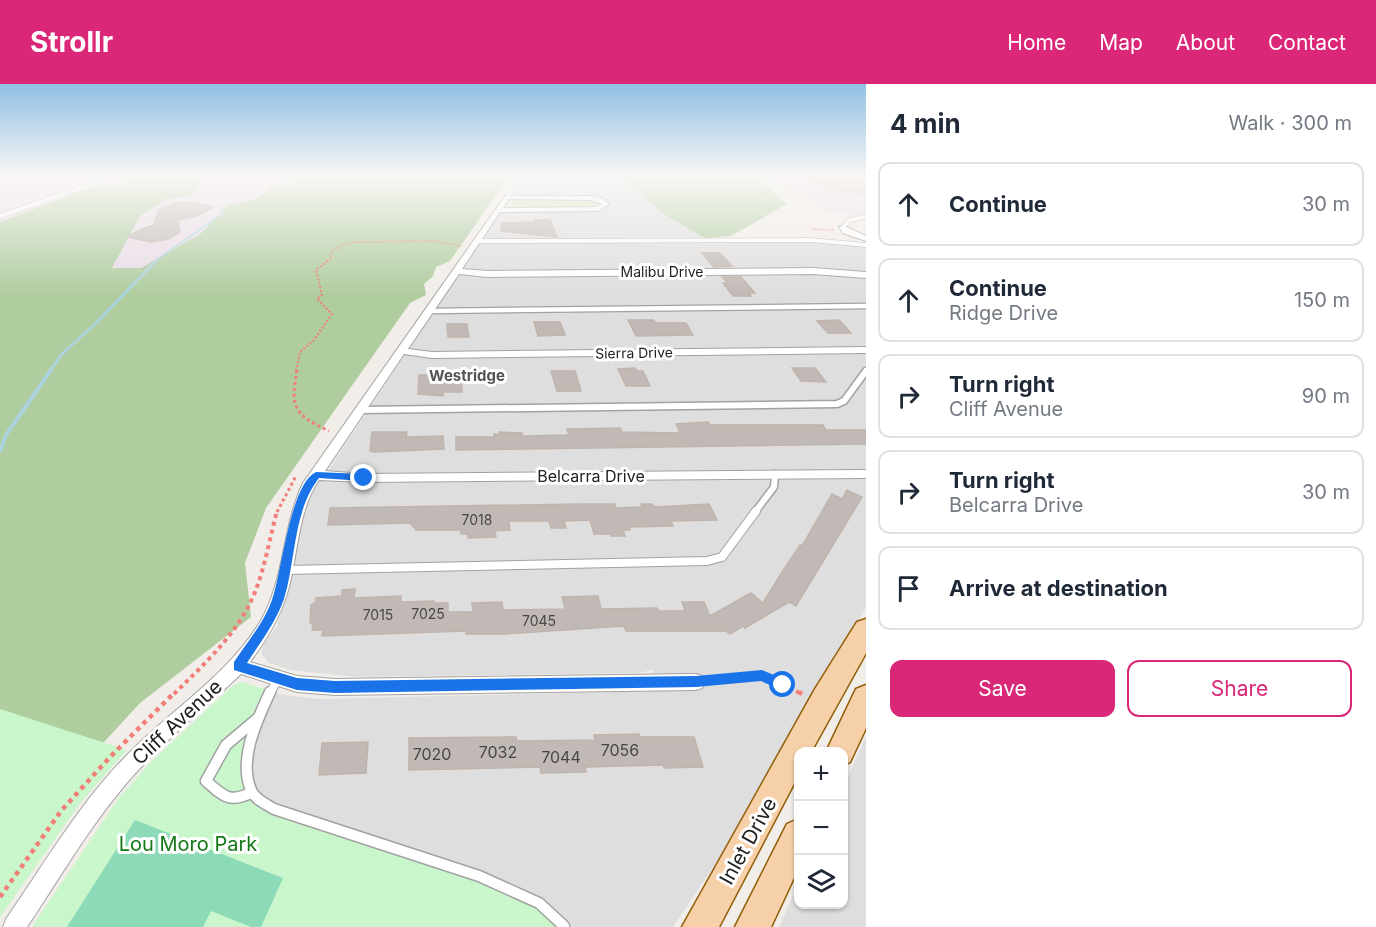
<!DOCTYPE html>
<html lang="en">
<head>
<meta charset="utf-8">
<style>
  :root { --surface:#fff; --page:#f2f2f3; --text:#1f2937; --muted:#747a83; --line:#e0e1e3; --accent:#db2777 }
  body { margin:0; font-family:Inter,sans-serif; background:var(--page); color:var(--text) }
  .controls { position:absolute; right:18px; bottom:18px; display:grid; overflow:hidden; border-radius:12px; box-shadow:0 2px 4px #0004 }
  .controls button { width:54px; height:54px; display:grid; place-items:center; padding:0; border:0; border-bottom:2px solid var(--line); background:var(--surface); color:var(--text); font:30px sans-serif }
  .stop { position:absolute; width:18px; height:18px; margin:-14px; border:4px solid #1a73e8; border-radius:50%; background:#fff }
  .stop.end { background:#1a73e8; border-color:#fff; box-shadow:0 2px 6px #0008 }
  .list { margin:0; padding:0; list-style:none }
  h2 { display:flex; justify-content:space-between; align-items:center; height:78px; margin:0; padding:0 24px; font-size:26px }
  h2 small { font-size:20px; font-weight:400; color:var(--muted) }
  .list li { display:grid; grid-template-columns:39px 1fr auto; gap:18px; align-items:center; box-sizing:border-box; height:84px; margin:0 12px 12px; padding:0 12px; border:2px solid var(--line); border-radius:12px }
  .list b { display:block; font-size:22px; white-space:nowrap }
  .list p { margin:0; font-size:20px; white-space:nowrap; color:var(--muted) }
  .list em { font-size:20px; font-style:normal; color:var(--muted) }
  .actions { display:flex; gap:12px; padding:18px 24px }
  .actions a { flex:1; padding:14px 0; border:2px solid var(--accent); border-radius:12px; text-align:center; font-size:21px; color:var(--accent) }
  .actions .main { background:var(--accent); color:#fff }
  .icon { flex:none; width:33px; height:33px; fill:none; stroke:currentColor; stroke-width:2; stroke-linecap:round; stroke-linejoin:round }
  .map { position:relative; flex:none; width:866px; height:843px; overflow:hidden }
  header { display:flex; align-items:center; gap:36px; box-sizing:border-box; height:84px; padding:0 30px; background:var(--accent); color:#fff }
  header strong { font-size:28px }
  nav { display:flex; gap:33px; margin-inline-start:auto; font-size:21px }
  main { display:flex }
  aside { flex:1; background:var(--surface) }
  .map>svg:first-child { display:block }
  .residential { fill:#dfdede }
  .industrial { fill:#e9dbe7 }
  .grass { fill:#cfe7b2 }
  .forest { fill:#b0cda0 }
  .park { fill:#c9f6ca }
  .pitch { fill:#8cdab7 }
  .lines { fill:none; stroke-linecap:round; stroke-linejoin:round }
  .stream-far2 { stroke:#acd3db; stroke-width:2 }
  .stream-far1 { stroke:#acd3db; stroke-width:3 }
  .stream { stroke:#acd3db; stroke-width:4 }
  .building { fill:#c1b9b5; stroke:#c1b4ab; stroke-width:1.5 }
  .service-far4-casing { stroke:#a2a2a2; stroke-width:5 }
  .service-far3-casing { stroke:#a2a2a2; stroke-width:7 }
  .service-far2-casing { stroke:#a2a2a2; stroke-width:9 }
  .service-far1-casing { stroke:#a2a2a2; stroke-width:10 }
  .service-casing { stroke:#a2a2a2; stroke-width:13 }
  .minor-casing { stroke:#a2a2a2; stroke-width:2 }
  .primary-casing { stroke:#935e0a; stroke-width:3 }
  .path-far4 { stroke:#f17e79; stroke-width:1.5; stroke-dasharray:1.5 1.5; stroke-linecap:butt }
  .path-far3 { stroke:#f17e79; stroke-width:2; stroke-dasharray:2 2; stroke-linecap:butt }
  .path-far2 { stroke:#f17e79; stroke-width:3; stroke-dasharray:3 3; stroke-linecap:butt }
  .path-far1 { stroke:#f17e79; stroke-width:4; stroke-dasharray:4 4; stroke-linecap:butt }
  .path { stroke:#f17e79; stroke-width:4.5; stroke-dasharray:4.5 4.5; stroke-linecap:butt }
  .service-far4 { stroke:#fff; stroke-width:4 }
  .service-far3 { stroke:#fff; stroke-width:4.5 }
  .service-far2 { stroke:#fff; stroke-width:6 }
  .service-far1 { stroke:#fff; stroke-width:8 }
  .service { stroke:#fff; stroke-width:10 }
  .minor { fill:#fff; fill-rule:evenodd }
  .primary { fill:#f6d0a8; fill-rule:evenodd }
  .route { fill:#1a73e8 }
  .labels { text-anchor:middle; stroke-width:6; stroke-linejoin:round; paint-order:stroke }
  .far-street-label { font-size:14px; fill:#212121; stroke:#fff }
  .number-label { font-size:14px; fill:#494746 }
  .far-neighbourhood-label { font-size:15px; font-weight:bold; fill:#545454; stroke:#fff }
  .street-label { font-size:16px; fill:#212121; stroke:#fff }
  .near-number-label { font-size:16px; fill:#494746 }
  .near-street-label { font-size:20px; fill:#212121; stroke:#fff }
  .near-park-label { font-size:20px; fill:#147a16; stroke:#fff }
</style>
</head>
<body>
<header>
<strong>Strollr</strong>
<nav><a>Home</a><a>Map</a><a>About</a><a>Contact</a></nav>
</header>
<main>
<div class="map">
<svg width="866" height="843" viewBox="0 0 866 843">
  <rect width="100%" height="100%" fill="#f1ede8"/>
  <path class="residential" d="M526,92H622L637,102L635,106L662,129L704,155L812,157L866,163V523L753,724L673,843H565L274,725L252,708L248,680L270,607L284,611L319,615L657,607L653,586L638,589L357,593L291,586L269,579L261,569L264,560L277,542L287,506L306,415L327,388L500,128L604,126L608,121V120L508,113Z
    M866,652V843H779L798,800V820H844V702Z"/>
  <path class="industrial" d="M0,92H291L0,284Z
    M768,92H866V132L832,129Z"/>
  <path class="grass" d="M521,115H591L599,121L593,123L527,124L511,121L513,117Z"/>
  <path class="forest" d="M164,92L199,97L196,110L165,116L140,132L112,184H141L200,150L229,121L256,115L272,103L293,101L301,92H499L508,94L450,177L436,183L433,192L424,200L426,211L410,219L266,424L245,479L251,533L140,619L0,771V138L89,104Z
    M619,92H756L787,120L731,152L704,154L662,129Z"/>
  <path class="park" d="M242,598L270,607L258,634L247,691L260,717L510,804L565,843H32L118,715L151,678L232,602Z
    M0,625L127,666L81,718L0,833Z"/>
  <path class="pitch" d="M135,736L283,794L261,843H251L211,827L203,843H67Z"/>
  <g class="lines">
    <path class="stream-far2" d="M154,178L223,129L221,123"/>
    <path class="stream-far1" d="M50,287L62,270L95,240L157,176"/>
    <path class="stream" d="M0,367L6,351L51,286"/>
  </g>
  <path class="building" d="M809,93L860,97L866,99V109L840,107L808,97Z
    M192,118L213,123L197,132L178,136L180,148L169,155L150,158L128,153L141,145L154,141L158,127L162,124L175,119Z
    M535,136H550L557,153L501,147L502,139L536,138Z
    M702,169H720L732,182L714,183Z
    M722,193H741L755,209H749L751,212H733L723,199H728Z
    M628,236H653L656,239H686L693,251L636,252Z
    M839,236L851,249H828L817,237Z
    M534,238H560L565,251L538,252Z
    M447,240H467L469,253H448Z
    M635,284L637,287H643L650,302H626L618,285Z
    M792,284H815L826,298L801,297Z
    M551,287H575L581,307H557Z
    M419,291H461L462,308H443V312L418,310Z
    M708,338L710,341H823L826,346H866V360L456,366V353H494V350L499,351V348L522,349V352L569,351L567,345L620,344L622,348L680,349L676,340Z
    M372,348H407L406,353L443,352L444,365L374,368L370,367Z
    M847,406L862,413L796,522L789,518L745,544L743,542L730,550L726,547H626L624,542L506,550H466V547L322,552L323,546H312L313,540L310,539L311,521L316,518V514L342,512V506L355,505L354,514L401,512V518L434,517V519H448V528H473L472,519L502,518L503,526L565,525L562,513L598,512L601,525L657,524L659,527H685L682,518H704L710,532L751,509L763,519L782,488L800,461L802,462L832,410L842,415Z
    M580,420H615L616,424L642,423L641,420H652L655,423L709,420L717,436L671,437L673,442L629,443L630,446H623L625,452H611L610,450H594L590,436L564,437L566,444H551L549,437H509L510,446L495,447L496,453L468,454V450H461L460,446H416L410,439L328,441L330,424Z
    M639,650L640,653H694L703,683L664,684L663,681L585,683L586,688L541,689L540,683L409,686V654L516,653L517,657L595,656L594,651Z
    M368,658L366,689L319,691L322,659Z"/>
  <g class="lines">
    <defs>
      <path id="service-far4" d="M0,95L12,92
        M507,113L525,92
        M0,132L114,92
        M843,143L850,136L866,133
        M478,157L811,156L866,161"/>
      <path id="service-far3" d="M430,227L866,222"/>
      <path id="service-far2" d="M361,326L837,320L844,317L866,287
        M755,428L774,403L775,390"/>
      <path id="service-far1" d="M285,486L707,477L722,473L756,427
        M270,610L277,596"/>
      <path id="service" d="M270,608C257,636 237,678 252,708C256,716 266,720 274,725L479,792L539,819L564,842
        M252,708C230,720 223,712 206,697L226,661L258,634"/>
      <path id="minor" d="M505,112H591L604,115L609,120L599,127L500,128L462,185L487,187L813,184L866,188V194L813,190L487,193L459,190L408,265L432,268L866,263V269L432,274L404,270L325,387L364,390L866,386V394L364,398L319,396C299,425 298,465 290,499C283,529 268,554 250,578L297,592L335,595L696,590L702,592L705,598L702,604L696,606L335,611L297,608L241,590C201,628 156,663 121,706C86,748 58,797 27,843H3L6,835C45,779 80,718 128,670C172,625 227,592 260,538C285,496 282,443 303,399ZM509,115L591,116L602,120L597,123L503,124Z
        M843,141L866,152V157L843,149L839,143Z"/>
      <path id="primary" d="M866,535V569L811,668H798V692L719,843H682L815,605L857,538Z
        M866,601V644L850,678L844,681V668H826L856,605Z
        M798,735V785L771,843H735L787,740Z"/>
    </defs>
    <use href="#service-far4" class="service-far4-casing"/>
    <use href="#service-far3" class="service-far3-casing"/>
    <use href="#service-far2" class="service-far2-casing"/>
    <use href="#service-far1" class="service-far1-casing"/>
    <use href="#service" class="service-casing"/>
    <use href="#minor" class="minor-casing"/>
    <use href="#primary" class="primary-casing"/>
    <path class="path-far4" d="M811,145L834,146
      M327,178L331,175L330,169L341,161L354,158L435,157L461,162"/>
    <path class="path-far3" d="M296,287L300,268L313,257L332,230L317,215L322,211L316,186L329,176"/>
    <path class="path-far2" d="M297,286C290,325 294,330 329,347
      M277,428L296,392"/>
    <path class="path-far1" d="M712,596L762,591L802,610
      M174,610C205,579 238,550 255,508C265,483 270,453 277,427"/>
    <path class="path" d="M799,608L802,610
      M0,813L61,727L110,673L175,608"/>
    <use href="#service-far4" class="service-far4"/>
    <use href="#service-far3" class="service-far3"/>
    <use href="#service-far2" class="service-far2"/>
    <use href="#service-far1" class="service-far1"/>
    <use href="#service" class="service"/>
    <use href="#minor" class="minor"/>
    <use href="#primary" class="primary"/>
  </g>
  <linearGradient id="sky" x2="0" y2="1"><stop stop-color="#90c0e3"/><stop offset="0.44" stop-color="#f9f7f5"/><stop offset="1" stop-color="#f9f7f5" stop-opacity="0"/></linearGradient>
  <rect width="866" height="210" fill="url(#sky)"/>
  <path class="route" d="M316,388L364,390L369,394L364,397L319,394C293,427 296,476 284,515C276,538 260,559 247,579L297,594L335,597L696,592L762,586L788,597L789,601L788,605L783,607L761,597L696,603L335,609L297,606L234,586V578C247,558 264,539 272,516C282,488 290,400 316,388Z"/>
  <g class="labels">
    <g class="far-street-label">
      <text x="662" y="193">Malibu Drive</text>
      <text transform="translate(634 269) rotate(-1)" y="5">Sierra Drive</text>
    </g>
    <g class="number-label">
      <text x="477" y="441">7018</text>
      <text x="428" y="535">7025</text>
      <text x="378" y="536">7015</text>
      <text x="539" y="542">7045</text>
    </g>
    <g class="far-neighbourhood-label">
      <text x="467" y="297">Westridge</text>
    </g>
    <g class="street-label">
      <text x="591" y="398">Belcarra Drive</text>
    </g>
    <g class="near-number-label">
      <text x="620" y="672">7056</text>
      <text x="498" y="674">7032</text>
      <text x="432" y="676">7020</text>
      <text x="561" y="679">7044</text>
    </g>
    <g class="near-street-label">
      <text transform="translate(177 638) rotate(-43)" y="7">Cliff Avenue</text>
      <text transform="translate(748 757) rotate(-61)" y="7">Inlet Drive</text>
    </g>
    <g class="near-park-label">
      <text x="188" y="767">Lou Moro Park</text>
    </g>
  </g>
</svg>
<div class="controls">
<button>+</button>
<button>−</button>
<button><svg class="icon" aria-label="layers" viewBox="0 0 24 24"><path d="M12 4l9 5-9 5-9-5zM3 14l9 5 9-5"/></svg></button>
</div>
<div class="stop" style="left:783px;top:601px"></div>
<div class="stop end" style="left:364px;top:394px"></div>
</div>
<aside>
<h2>4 min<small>Walk · 300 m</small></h2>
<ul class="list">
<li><svg class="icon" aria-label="ahead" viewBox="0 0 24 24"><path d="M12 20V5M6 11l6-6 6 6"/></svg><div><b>Continue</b></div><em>30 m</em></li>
<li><svg class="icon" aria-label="ahead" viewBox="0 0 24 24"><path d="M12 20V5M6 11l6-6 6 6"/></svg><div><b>Continue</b><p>Ridge Drive</p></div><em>150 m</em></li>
<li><svg class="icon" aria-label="right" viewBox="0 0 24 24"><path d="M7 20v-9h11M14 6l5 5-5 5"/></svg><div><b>Turn right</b><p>Cliff Avenue</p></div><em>90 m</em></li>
<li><svg class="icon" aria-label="right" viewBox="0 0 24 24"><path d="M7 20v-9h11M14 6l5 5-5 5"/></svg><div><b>Turn right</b><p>Belcarra Drive</p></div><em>30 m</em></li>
<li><svg class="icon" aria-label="arrive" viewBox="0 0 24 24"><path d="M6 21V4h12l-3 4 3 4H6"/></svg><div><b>Arrive at destination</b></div></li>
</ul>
<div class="actions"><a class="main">Save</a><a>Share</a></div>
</aside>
</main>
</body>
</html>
